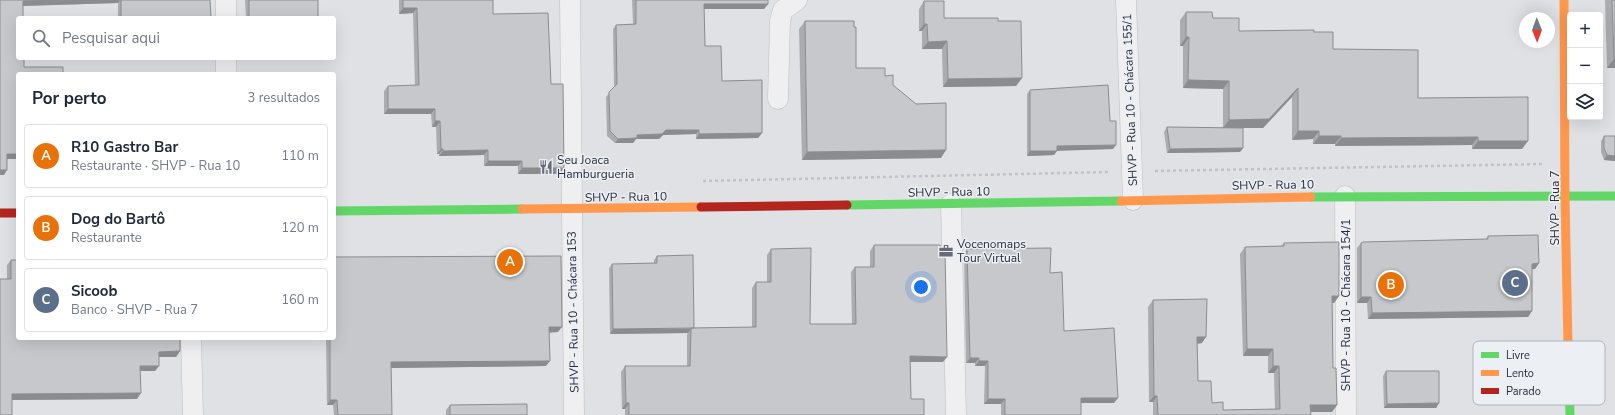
<!DOCTYPE html>
<html lang="pt">
<head>
<meta charset="utf-8">
<style>
  :root { --surface:#fff; --page:#f6f6f7; --text:#1f2937; --muted:#747a83; --line:#e0e1e3; --accent:#7c3aed }
  body { margin:0; font-family:"Nunito Sans",sans-serif; background:var(--page); color:var(--text) }
  .controls { position:absolute; right:12px; top:12px; display:grid; overflow:hidden; border-radius:4px; box-shadow:0 4px 16px #0002 }
  .controls button { width:36px; height:36px; display:grid; place-items:center; padding:0; border:0; border-bottom:1px solid var(--line); background:var(--surface); color:var(--text); font:20px sans-serif }
  .compass { position:absolute; left:1519px; top:12px; width:36px; height:36px; border-radius:50%; background:var(--surface); box-shadow:0 4px 16px #0002; rotate:179deg }
  .you { position:absolute; left:921px; top:287px; width:14px; height:14px; margin:-10px; border:3px solid #fff; border-radius:50%; background:#1a73e8; box-shadow:0 0 0 6px #1a73e833 }
  .badge { display:grid; place-items:center; width:26px; height:26px; border-radius:50%; background:var(--accent); color:#fff; font-size:13px; font-weight:700 }
  .pin { position:absolute; translate:-50% -50%; border:2px solid #fff; box-shadow:0 1px 4px #0006 }
  .list { margin:0; padding:0; list-style:none }
  h2 { display:flex; justify-content:space-between; align-items:center; height:52px; margin:0; padding:0 16px; font-size:17px }
  h2 small { font-size:13px; font-weight:400; color:var(--muted) }
  .list li { display:grid; grid-template-columns:26px 1fr auto; gap:12px; align-items:center; box-sizing:border-box; height:64px; margin:0 8px 8px; padding:0 8px; border:1px solid var(--line); border-radius:4px }
  .list b { display:block; font-size:15px; white-space:nowrap }
  .list p { margin:0; font-size:13px; white-space:nowrap; color:var(--muted) }
  .list em { font-size:13px; font-style:normal; color:var(--muted) }
  .icon { flex:none; width:22px; height:22px; fill:none; stroke:currentColor; stroke-width:2; stroke-linecap:round; stroke-linejoin:round }
  .map { position:relative; flex:none; width:1615px; height:415px; overflow:hidden }
  .search { position:absolute; background:var(--surface); box-shadow:0 4px 16px #0002; left:16px; top:16px; width:320px; height:44px; display:flex; align-items:center; gap:10px; box-sizing:border-box; padding:0 14px; border-radius:4px; color:var(--muted); font-size:15px }
  .panel { position:absolute; background:var(--surface); box-shadow:0 4px 16px #0002; left:16px; top:72px; width:320px; height:268px; border-radius:4px }
  .map>svg:first-child { display:block }
  .lines { fill:none; stroke-linecap:round; stroke-linejoin:round }
  .street-casing { stroke:#bcbec1; stroke-width:21 }
  .path { stroke:#c1c2c7; stroke-width:2.5; stroke-dasharray:3 3; stroke-linecap:butt }
  .street { stroke:#efeff1; stroke-width:20 }
  .fast { stroke:#63d668; stroke-width:9 }
  .slow { stroke:#ff974d; stroke-width:9 }
  .jam { stroke:#b3261e; stroke-width:9 }
  .wall { fill:#abacaf }
  .shaded-wall { fill:#8b8c8f }
  .building { fill:#c7c8cc; stroke:#8b8c8f }
  .labels { text-anchor:middle; stroke-width:3; stroke-linejoin:round; paint-order:stroke }
  .street-label { font-size:12px; fill:#282c3c; stroke:#eceff4 }
  .poi-label { font-size:12px; fill:#282c3c; stroke:#eceff4; text-anchor:start }
  .key { fill:#eceff4; stroke:#b1b4bd; stroke-width:1 }
  .key-label { font-size:11px; fill:#282c3c }
</style>
</head>
<body>
<div class="map">
<svg width="1615" height="415" viewBox="0 0 1615 415">
  <rect width="100%" height="100%" fill="#dfe1e4"/>
  <g class="lines">
    <defs>
      <path id="street" d="M226,0V18
        M570,0L574,415
        M1126,0L1133,200
        M226,58V74
        M778,99L780,21L783,10L797,0
        M1345,196L1346,415
        M951,204L956,415
        M191,338L193,415"/>
    </defs>
    <use href="#street" class="street-casing"/>
    <path class="path" d="M1155,171L1542,164
      M703,181L1110,172"/>
    <use href="#street" class="street"/>
    <path class="fast" d="M1311,197L1615,196
      M847,205L1121,201
      M334,211L522,209
      M1568,345L1570,415"/>
    <path class="slow" d="M1564,0L1565,197L1568,345
      M1121,201L1311,197
      M522,209L701,207"/>
    <path class="jam" d="M701,207L847,205
      M0,213H18"/>
  </g>
  <path class="wall" d="M0,0H210L211,18H118V3L23,6L18,74V159H7L4,175H0Z
    M245,0H318V18H246Z
    M399,0H493V14L551,84L564,168L560,174H518V166H484V155L439,156V154H437L436,127H432L431,114H384V91L388,86H415L413,13L399,14Z
    M632,0H768V4L764,9H704L705,46L722,81L762,133L758,138L696,139V134L663,135L659,139H636L633,143H615L607,136L606,97L614,87L613,29L616,25L633,24Z
    M1605,0H1615V68H1607Z
    M924,1L944,18L998,21L1022,78L1016,86L943,87L942,49H922V31H919V9Z
    M1186,12L1213,18L1239,31L1314,32L1333,49L1418,98L1522,149H1472V145L1335,146V144H1313V139L1292,140V97L1263,128H1230L1243,148L1240,152L1167,153L1164,132L1167,127L1223,128V89L1183,88V46H1180V20Z
    M805,21L854,27L856,68L885,76L893,85L941,158L802,160L799,29Z
    M1030,90L1110,121L1113,149L1057,150L1054,155L1027,156V94Z
    M1604,136H1615V161L1604,160L1601,152V141Z
    M1488,236L1539,263L1535,269H1532V311L1528,317L1368,319L1367,303H1357V248L1361,243L1486,239Z
    M1284,243L1339,296L1334,303H1332L1333,368L1337,405L1332,412H1311V415H1153V402H1149L1148,307L1153,300L1202,343L1197,344L1198,381L1212,403L1223,410L1275,409L1274,373H1268V356H1243L1240,254L1245,247L1281,246Z
    M874,245L943,362H910L911,399L924,415H625V409H622L621,372L625,366H687V334L688,333L610,334L609,268L612,264L654,263V260L657,256L694,328L752,327V288L756,282H767V255L771,249L810,324H852L851,272L855,267H870V251Z
    M967,249L1050,273L1064,331L1114,403H1081V415H1001V404H984L985,366H975V363H966L964,254Z
    M334,257L558,332H549L546,366L391,368L392,415H334L333,405H327L326,338H334Z
    M11,260L180,351L176,357H159V366L155,371H140L137,399L12,400L7,279V265Z
    M1386,371L1439,403L1436,408H1384L1383,376Z
    M450,405L527,415H446V410Z"/>
  <path class="shaded-wall" d="M67,0H120L118,3L20,6L23,1Z
    M704,4H768L764,9H701Z
    M403,8H417L413,13L399,14Z
    M924,24H927L922,31H919Z
    M1186,37H1189L1183,46H1180Z
    M947,41L942,49H922L928,42Z
    M1614,59H1615V68H1607Z
    M1022,78L1016,86L943,87L948,79Z
    M1188,80L1229,81L1223,89L1183,88Z
    M1298,88L1292,97L1263,128H1223L1229,120Z
    M388,109H435L431,114H384Z
    M435,121H440L436,127H432Z
    M666,130H699L696,134L663,135L659,139H636L633,143H615L618,139L637,135Z
    M1298,131H1319L1313,139L1292,140Z
    M762,133L758,138L696,139L699,134Z
    M1319,136H1341L1335,144H1313Z
    M1478,137L1472,145L1335,146L1341,138Z
    M1478,141H1528L1522,149H1472Z
    M1116,145L1113,149L1054,151L1057,146Z
    M1243,148L1240,152L1167,153L1170,149Z
    M441,149H443L439,154H437Z
    M488,150L484,155L439,156L443,151Z
    M946,150L941,158L802,160L807,152Z
    M1030,151H1057L1054,155L1027,156Z
    M7,154H18V159H4Z
    M1607,155L1615,156V161L1604,160Z
    M488,161H522L518,166H484Z
    M522,168H564L560,174H518Z
    M0,170H7L4,175H0Z
    M1539,263L1535,269L1528,270L1532,264Z
    M1332,296H1339L1334,303H1327Z
    M1361,297H1371L1367,303H1357Z
    M1532,311L1528,317L1368,319L1372,313Z
    M549,327H562L558,332L546,333Z
    M613,329H691L688,333L610,334Z
    M1197,337H1206L1202,343L1192,344Z
    M1247,349H1273L1268,356H1243Z
    M180,351L176,357H155L159,352Z
    M910,356L947,357L943,362H906Z
    M970,358H979L975,363H966Z
    M550,361L546,366L387,368L391,362Z
    M979,361H988L985,366H975Z
    M140,366H159L155,371H136Z
    M1273,366H1279L1274,373H1268Z
    M141,393L137,399L8,400L12,394Z
    M1154,396H1157L1153,402H1149Z
    M1081,398H1118L1114,403H1077Z
    M988,399H1005L1001,404H984Z
    M330,400H337L333,405H327Z
    M626,403H629L625,409H622Z
    M1439,403L1436,408H1384L1387,404Z
    M1310,405H1337L1332,412H1306Z"/>
  <path class="building" d="M0,0H67L23,1V18H18V58H24V67H63V74H18V154H7V170H0Z
    M121,0H210L211,18H121Z
    M249,0H318V18H249Z
    M403,0H493V14L548,13L551,84H563L564,168H522V161H488V150L443,151V149H441L440,121H435V109H388V86L419,85L417,8H403Z
    M636,0H768V4H704L705,46H721L722,81L762,80V133L699,134V130H666L662,134L637,135V138L618,139L610,131L609,92L617,84L616,25L636,24Z
    M1612,0H1615V59H1614Z
    M924,1H944V18H998V21H1021L1022,78L948,79L947,41L928,42L927,24H924Z
    M1186,12H1212L1213,18H1239V31L1314,30V32H1333V49L1418,50V98L1528,97V141H1478V137L1341,138V136H1319V131H1298V88L1269,119L1229,120V81L1188,80L1189,37H1186Z
    M805,21H854V27H856V68H885V76L893,75V85L916,104L946,103V150L807,152Z
    M1108,85L1110,121H1116V145L1057,146V151H1030V90Z
    M1167,127L1243,128V148L1170,149Z
    M1604,136H1615V156L1607,155L1604,148Z
    M1538,235L1539,263L1532,264V311L1372,313L1371,297H1361V243L1363,242L1488,239V236Z
    M1339,242V296H1332L1333,368H1336L1337,405H1310L1311,415H1158L1157,396H1154L1153,300L1207,299L1206,337H1197L1198,381H1211L1212,403L1223,402V410L1280,409L1279,366H1273V349H1247L1245,247L1284,246V243Z
    M874,245H940L941,248H945L947,357L910,356L911,399H924V415H629V403H626L625,366H690L691,328L756,327V282H771V249L811,248L810,324H856L855,267H874Z
    M1051,248L1050,273L1062,272L1064,331L1114,328L1118,398H1081V415H1005V399H988V361H979V358H970L967,249Z
    M693,255L694,328L613,329L612,264L657,263V256Z
    M561,256L562,327H549L550,361L391,362L392,415H338L337,400H330V338H334V257Z
    M11,260H18V338H180V351L159,352V366H140L141,393L12,394V415H0V279H11Z
    M1386,371H1439V403L1387,404Z
    M527,404V415H450V405Z"/>
  <defs>
    <symbol id="restaurant-bare" viewBox="-9 -9 18 18"><path d="M-5-6h1v4h1v-4h1v4h1v-4h1v5L-1.5 .5V6h-2V.5L-5-1ZM5-6V6H3V1.5H1.5Q1.5-4 5-6Z" fill="#686b77" stroke="#eceff4" stroke-width="2.5" paint-order="stroke"/></symbol>
    <symbol id="office-bare" viewBox="-9 -9 18 18"><path d="M-6-3h4V-5.5h4V-3h4V5H-6ZM-1-4.5V-3h2v-1.5ZM-6 0V1H6V0Z" fill="#686b77" stroke="#eceff4" stroke-width="2.5" paint-order="stroke"/></symbol>
  </defs>
  <g fill-rule="evenodd">
    <use href="#restaurant-bare" x="536" y="157" width="20" height="20"/>
    <use href="#office-bare" x="936" y="241" width="20" height="20"/>
  </g>
  <g class="labels">
    <g class="street-label">
      <text transform="translate(1130 100) rotate(-92)" y="4">SHVP - Rua 10 - Chácara 155/1</text>
      <text transform="translate(1273 185) rotate(-1)" y="4">SHVP - Rua 10</text>
      <text transform="translate(949 192) rotate(-1)" y="4">SHVP - Rua 10</text>
      <text transform="translate(626 197) rotate(-1)" y="4">SHVP - Rua 10</text>
      <text transform="translate(1555 208) rotate(-90)" y="4">SHVP - Rua 7</text>
      <text transform="translate(1346 305) rotate(-90)" y="4">SHVP - Rua 10 - Chácara 154/1</text>
      <text transform="translate(573 312) rotate(-91)" y="4">SHVP - Rua 10 - Chácara 153</text>
    </g>
    <g class="poi-label">
      <text x="557" y="164">Seu Joaca<tspan x="557" dy="14">Hamburgueria</tspan></text>
      <text x="957" y="248">Vocenomaps<tspan x="957" dy="14">Tour Virtual</tspan></text>
    </g>
  </g>
  <rect x="1473" y="341" width="132" height="64" rx="6" class="key"/>
  <rect x="1481" y="352" width="18" height="6" fill="#63d668"/>
  <rect x="1481" y="370" width="18" height="6" fill="#ff974d"/>
  <rect x="1481" y="388" width="18" height="6" fill="#b3261e"/>
  <g class="key-label">
    <text x="1506" y="359">Livre</text>
    <text x="1506" y="377">Lento</text>
    <text x="1506" y="395">Parado</text>
  </g>
</svg>
<div class="controls">
<button>+</button>
<button>−</button>
<button><svg class="icon" aria-label="layers" viewBox="0 0 24 24"><path d="M12 4l9 5-9 5-9-5zM3 14l9 5 9-5"/></svg></button>
</div>
<svg class="compass" viewBox="-18 -18 36 36"><path d="M0-13l5 13h-10z" fill="#e53935"/><path d="M0 13l5-13h-10z" fill="#747a83"/></svg>
<div class="you"></div>
<div class="pin badge" style="left:510px;top:262px;background:#e8710a">A</div>
<div class="pin badge" style="left:1391px;top:285px;background:#e8710a">B</div>
<div class="pin badge" style="left:1515px;top:283px;background:#5c6f8a">C</div>
<div class="search"><svg class="icon" aria-label="search" viewBox="0 0 24 24"><circle cx="10" cy="10" r="6"/><path d="M15 15l6 6"/></svg>Pesquisar aqui</div>
<section class="panel">
<h2>Por perto<small>3 resultados</small></h2>
<ul class="list">
<li><span class="badge" style="background:#e8710a">A</span><div><b>R10 Gastro Bar</b><p>Restaurante · SHVP - Rua 10</p></div><em>110 m</em></li>
<li><span class="badge" style="background:#e8710a">B</span><div><b>Dog do Bartô</b><p>Restaurante</p></div><em>120 m</em></li>
<li><span class="badge" style="background:#5c6f8a">C</span><div><b>Sicoob</b><p>Banco · SHVP - Rua 7</p></div><em>160 m</em></li>
</ul>
</section>
</div>
</body>
</html>
